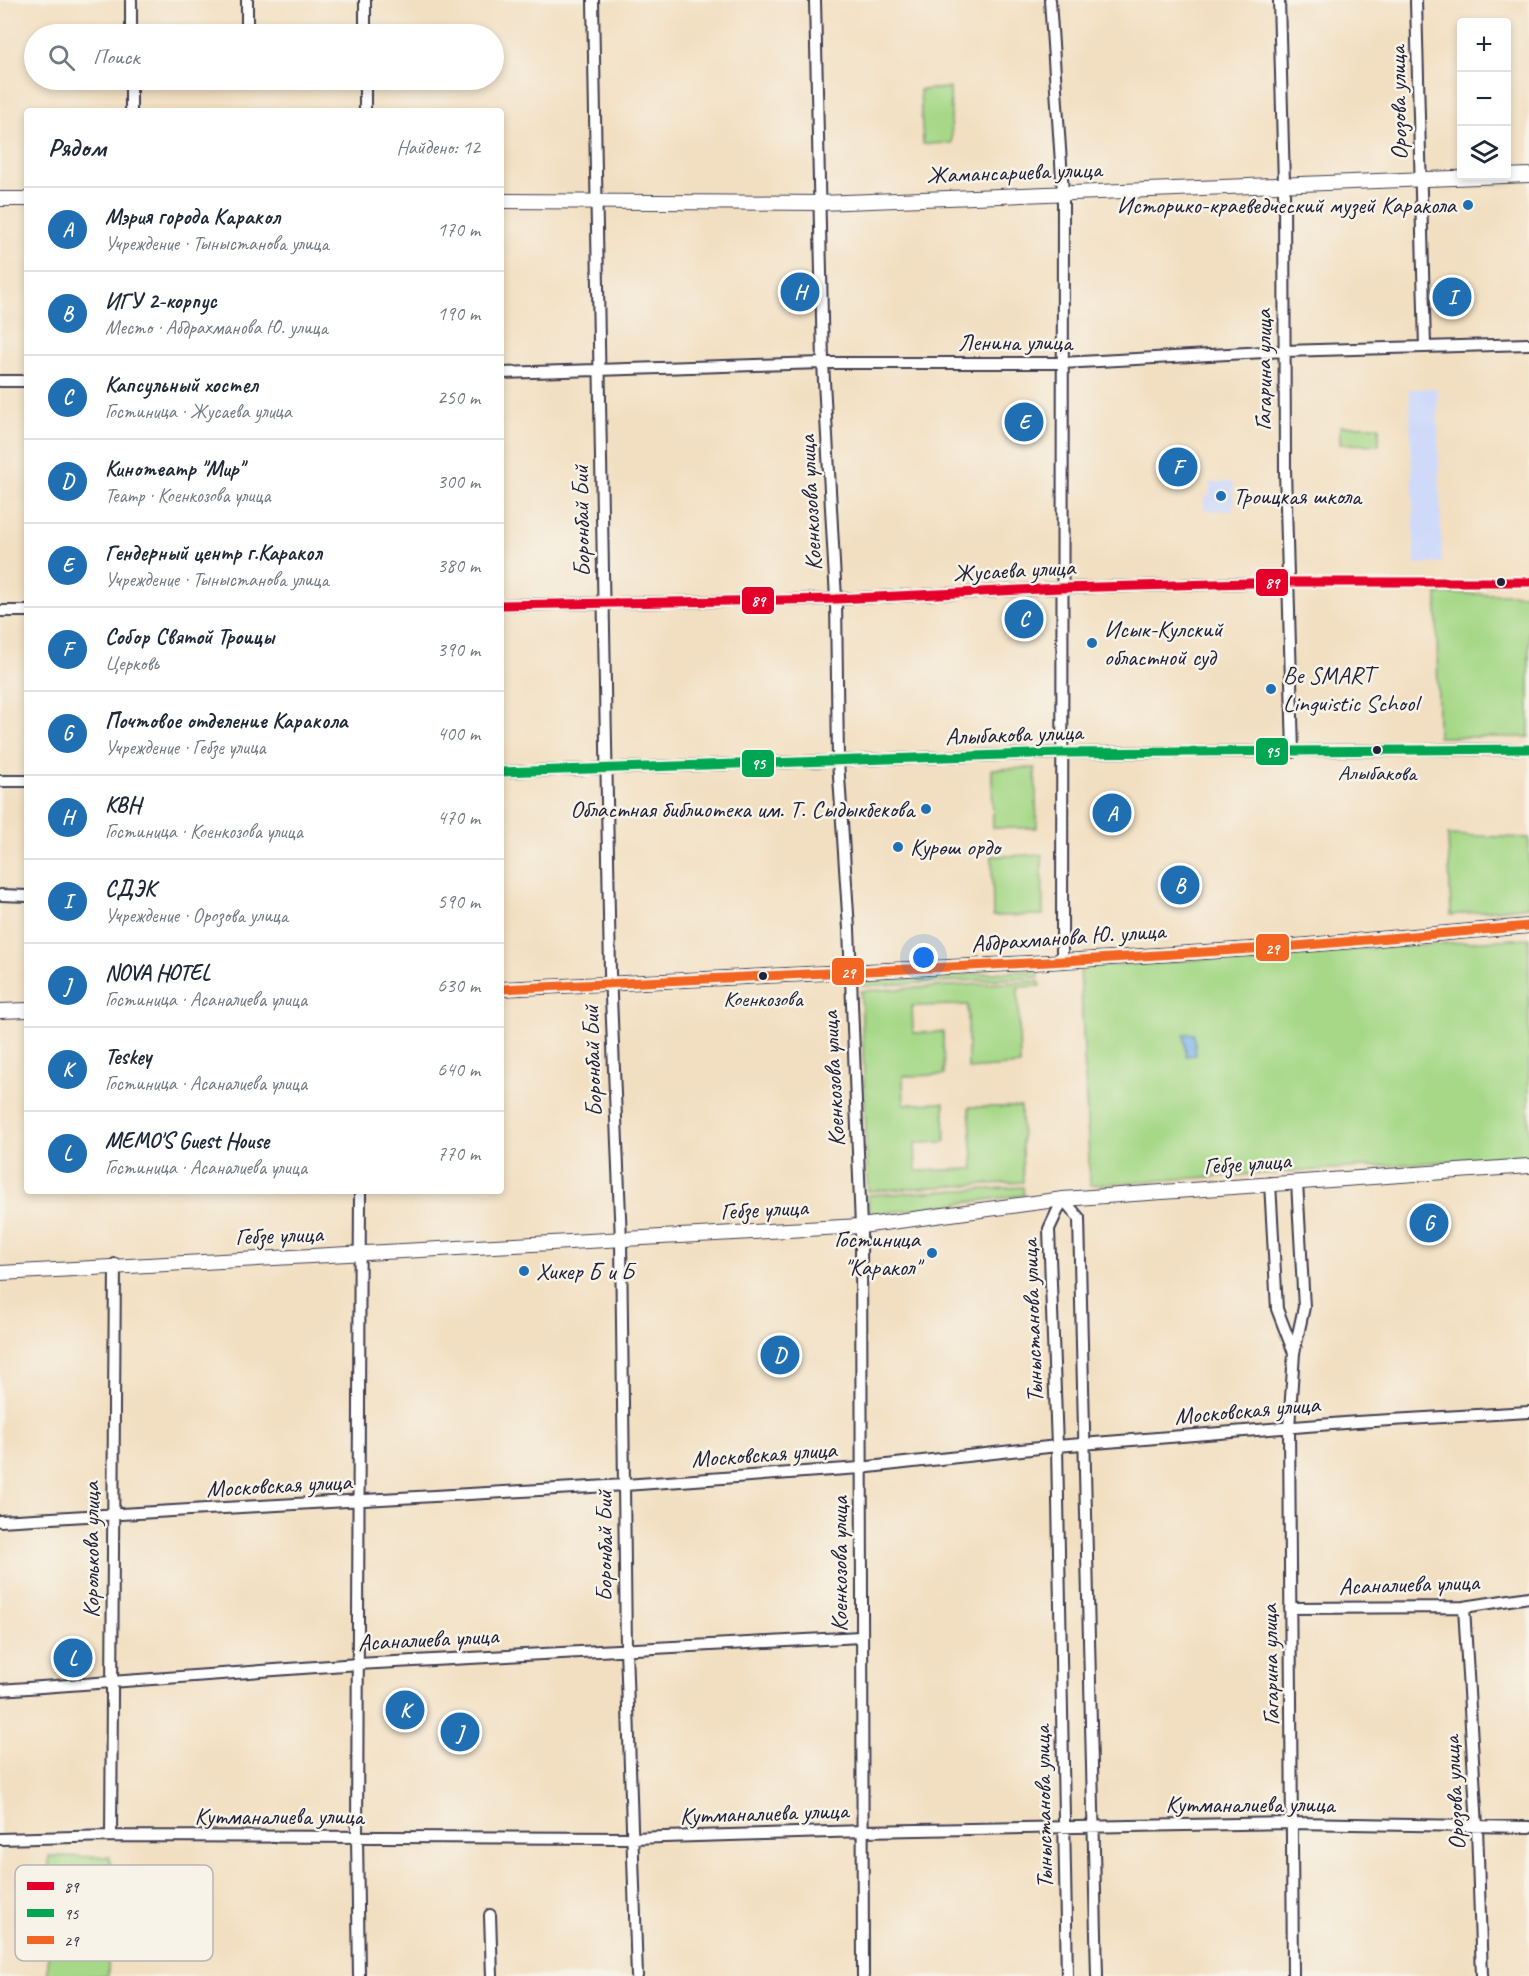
<!DOCTYPE html>
<html lang="ru">
<head>
<meta charset="utf-8">
<style>
  :root { --surface:#fff; --page:#f6f6f7; --text:#1f2937; --muted:#747a83; --line:#e0e1e3; --accent:#1f6fb2 }
  body { margin:0; font-family:Caveat,sans-serif; background:var(--page); color:var(--text) }
  .controls { position:absolute; right:18px; top:18px; display:grid; overflow:hidden; border-radius:6px; box-shadow:0 3px 9px #0003 }
  .controls button { width:54px; height:54px; display:grid; place-items:center; padding:0; border:0; border-bottom:2px solid var(--line); background:var(--surface); color:var(--text); font:30px sans-serif }
  .you { position:absolute; left:924px; top:958px; width:21px; height:21px; margin:-15px; border:4px solid #fff; border-radius:50%; background:#1a73e8; box-shadow:0 0 0 9px #1a73e833 }
  .badge { display:grid; place-items:center; width:39px; height:39px; border-radius:50%; background:var(--accent); color:#fff; font-size:20px; font-weight:700 }
  .pin { position:absolute; translate:-50% -50%; border:3px solid #fff; box-shadow:0 2px 6px #0006 }
  .list { margin:0; padding:0; list-style:none }
  h2 { display:flex; justify-content:space-between; align-items:center; height:78px; margin:0; padding:0 24px; font-size:26px }
  h2 small { font-size:20px; font-weight:400; color:var(--muted) }
  .list li { display:grid; grid-template-columns:39px 1fr auto; gap:18px; align-items:center; box-sizing:border-box; height:84px; padding:0 24px; border-top:2px solid var(--line) }
  .list b { display:block; font-size:22px; white-space:nowrap }
  .list p { margin:0; font-size:20px; white-space:nowrap; color:var(--muted) }
  .list em { font-size:20px; font-style:normal; color:var(--muted) }
  .icon { flex:none; width:33px; height:33px; fill:none; stroke:currentColor; stroke-width:2; stroke-linecap:round; stroke-linejoin:round }
  .map { position:relative; flex:none; width:1529px; height:1976px; overflow:hidden }
  .search { position:absolute; background:var(--surface); box-shadow:0 3px 9px #0003; left:24px; top:24px; width:480px; height:66px; display:flex; align-items:center; gap:15px; box-sizing:border-box; padding:0 21px; border-radius:33px; color:var(--muted); font-size:22px }
  .panel { position:absolute; background:var(--surface); box-shadow:0 3px 9px #0003; left:24px; top:108px; width:480px; height:1086px; border-radius:6px }
  .map>svg:first-child { display:block }
  .built { fill:#cfdaf9 }
  .green { fill:#a6d887; stroke:#647d61; stroke-width:1.5 }
  .water { fill:#74b3e7; stroke:#4b6a91; stroke-width:1.5 }
  .lines { fill:none; stroke-linecap:round; stroke-linejoin:round }
  .minor-casing { stroke:#413e4f; stroke-width:14 }
  .major-casing { stroke:#413e4f; stroke-width:16 }
  .minor { stroke:#fff; stroke-width:10 }
  .major { stroke:#fff; stroke-width:14 }
  .bus-1-casing { stroke:#f7f3e8; stroke-width:14 }
  .bus-2-casing { stroke:#f7f3e8; stroke-width:14 }
  .bus-3-casing { stroke:#f7f3e8; stroke-width:14 }
  .bus-1 { stroke:#e4002b; stroke-width:9 }
  .bus-2 { stroke:#00a651; stroke-width:9 }
  .bus-3 { stroke:#f26522; stroke-width:9 }
  .poi-dot { fill:#1f6fb2; stroke:#f7f3e8; stroke-width:2 }
  .bus-dot { fill:#22223b; stroke:#f7f3e8; stroke-width:2 }
  .labels { text-anchor:middle; stroke-width:5; stroke-linejoin:round; paint-order:stroke }
  .bus-label { font-size:22px; fill:#22223b; stroke:#f7f3e8 }
  .street-label { font-size:24px; fill:#22223b; stroke:#f7f3e8 }
  .poi-label { font-size:24px; fill:#22223b; stroke:#f7f3e8; text-anchor:start }
  .key { fill:#f7f3e8; stroke:#b7b4b4; stroke-width:1.5 }
  .key-label { font-size:16px; fill:#22223b }
  .line-badge { stroke:#f7f3e8; stroke-width:2 }
  .badge-label { font-size:16px; text-anchor:middle; font-weight:bold; fill:#fff }
</style>
</head>
<body>
<div class="map">
<svg width="1529" height="1976" viewBox="0 0 1529 1976">
  <rect width="100%" height="100%" fill="#f7f3e8"/>
  <filter id="ink" filterUnits="userSpaceOnUse"><feTurbulence type="fractalNoise" baseFrequency=".0167" numOctaves="2"/><feDisplacementMap in="SourceGraphic" scale="12" xChannelSelector="R" yChannelSelector="G"/><feConvolveMatrix kernelMatrix="1 2 1 2 8 2 1 2 1" color-interpolation-filters="sRGB"/></filter>
  <filter id="wash" filterUnits="userSpaceOnUse"><feTurbulence type="fractalNoise" baseFrequency=".008" numOctaves="4" result="noise"/><feDisplacementMap in="SourceGraphic" scale="24" xChannelSelector="R" yChannelSelector="G"/><feGaussianBlur stdDeviation="1.35" result="paint"/><feColorMatrix in="noise" values="0 0 0 0 0 0 0 0 0 0 0 0 0 0 0 0 0 1.4 0 .05"/><feComposite in="paint" operator="in"/></filter>
  <g filter="url(#wash)">
    <rect width="100%" height="100%" fill="#f2dfc1"/>
    <path class="built" d="M1437,388L1442,563L1415,564L1409,389Z
      M1210,482H1233V511L1204,510V496H1210Z"/>
    <path class="green" d="M950,88L952,143L923,144L920,90Z
      M1340,426H1379V445L1340,444Z
      M1437,594H1529V737H1438Z
      M1035,768L1037,828H993L992,769Z
      M1448,835L1529,838V906L1451,915Z
      M1042,855L1043,915L993,916L992,856Z
      M1529,938V1156L1090,1185L1080,967Z
      M1038,970L1039,977L862,986L863,981Z
      M1039,981L1040,986L1018,987L1020,1065L968,1069V1005L912,1006L913,1033L943,1032L944,1075L903,1076L904,1104L944,1103L945,1142L915,1143L916,1171L974,1169L969,1107H1021L1023,1182L868,1191L861,991Z
      M1023,1187L1024,1195L869,1215L868,1195Z
      M49,1856L110,1857L108,1976H48Z"/>
    <path class="water" d="M1184,1034H1194L1196,1055L1186,1056Z"/>
  </g>
  <g filter="url(#ink)">
    <g class="lines">
      <defs>
        <path id="minor" d="M131,0V34
          M247,0V34
          M593,0L610,972L621,1240L626,1648L637,1976
          M815,0L823,363L836,599L838,761L849,929L861,1226L863,1976
          M1050,0L1063,193L1062,961
          M1279,0L1284,184L1285,470L1293,752
          M1416,1L1425,347
          M365,34V0
          M131,80V111
          M365,111V80
          M501,373L823,363H1062L1284,351L1529,344
          M0,381H27
          M501,605L836,599L1061,588L1287,582H1529
          M0,611H27
          M501,772L1061,753L1529,749
          M0,781H27
          M1,895L27,896
          M1270,1183L1277,1309L1294,1353
          M0,1521L625,1485L860,1468L1057,1446L1357,1422L1529,1412
          M1464,1607L1477,1827L1482,1976
          M1290,1608L1464,1607L1529,1597
          M0,1690L358,1664L860,1637
          M111,1836L115,1264
          M0,1839L111,1836L632,1838L864,1831L1293,1823L1529,1827
          M490,1915L492,1976
          M359,1976L357,1837L360,1191
          M1067,1976L1057,1446L1049,1229L1063,1199L1079,1218L1097,1976
          M1293,1976L1289,1428L1294,1353L1304,1307L1297,1182"/>
        <path id="major" d="M0,199H27
          M501,201L820,203L1529,175
          M501,989L1048,962L1284,947L1529,926
          M0,1011L27,1010
          M0,1273L861,1226L1063,1199L1529,1166"/>
      </defs>
      <use href="#minor" class="minor-casing"/>
      <use href="#major" class="major-casing"/>
      <use href="#minor" class="minor"/>
      <use href="#major" class="major"/>
      <defs>
        <path id="bus-1" d="M501,605L836,599L1061,588L1287,582H1529"/>
        <path id="bus-2" d="M501,772L1061,753L1529,749"/>
        <path id="bus-3" d="M501,989L1048,962L1284,947L1529,926"/>
      </defs>
      <use href="#bus-1" class="bus-1-casing"/>
      <use href="#bus-2" class="bus-2-casing"/>
      <use href="#bus-3" class="bus-3-casing"/>
      <use href="#bus-1" class="bus-1"/>
      <use href="#bus-2" class="bus-2"/>
      <use href="#bus-3" class="bus-3"/>
    </g>
  </g>
  <g class="poi-dot">
    <circle cx="1468" cy="205" r="6"/>
    <circle cx="1221" cy="496" r="6"/>
    <circle cx="1092" cy="643" r="6"/>
    <circle cx="1271" cy="689" r="6"/>
    <circle cx="926" cy="809" r="6"/>
    <circle cx="898" cy="847" r="6"/>
    <circle cx="932" cy="1253" r="6"/>
    <circle cx="524" cy="1271" r="6"/>
  </g>
  <g class="bus-dot">
    <circle cx="1501" cy="582" r="5"/>
    <circle cx="1377" cy="750" r="5"/>
    <circle cx="763" cy="976" r="5"/>
  </g>
  <g class="labels">
    <g class="bus-label">
      <text x="1377" y="780">Алыбакова</text>
      <text x="763" y="1006">Коенкозова</text>
    </g>
    <g class="street-label">
      <text transform="translate(1398 103) rotate(-91)" y="8">Орозова улица</text>
      <text transform="translate(1014 172) rotate(-2)" y="8">Жамансариева улица</text>
      <text x="1015" y="350">Ленина улица</text>
      <text transform="translate(1263 370) rotate(-90)" y="8">Гагарина улица</text>
      <text transform="translate(810 503) rotate(-93)" y="8">Коенкозова улица</text>
      <text transform="translate(581 521) rotate(-91)" y="8">Боронбай Бий</text>
      <text transform="translate(1014 570) rotate(-3)" y="8">Жусаева улица</text>
      <text transform="translate(1014 734) rotate(-2)" y="8">Алыбакова улица</text>
      <text transform="translate(1068 937) rotate(-4)" y="8">Абдрахманова Ю. улица</text>
      <text transform="translate(592 1061) rotate(-92)" y="8">Боронбай Бий</text>
      <text transform="translate(833 1079) rotate(-93)" y="8">Коенкозова улица</text>
      <text transform="translate(1247 1163) rotate(-4)" y="8">Гебзе улица</text>
      <text transform="translate(764 1209) rotate(-3)" y="8">Гебзе улица</text>
      <text transform="translate(279 1235) rotate(-2)" y="8">Гебзе улица</text>
      <text transform="translate(1032 1321) rotate(-92)" y="8">Тыныстанова улица</text>
      <text transform="translate(1247 1410) rotate(-5)" y="8">Московская улица</text>
      <text transform="translate(764 1454) rotate(-4)" y="8">Московская улица</text>
      <text transform="translate(279 1485) rotate(-3)" y="8">Московская улица</text>
      <text transform="translate(604 1546) rotate(-90)" y="8">Боронбай Бий</text>
      <text transform="translate(91 1550) rotate(-90)" y="8">Королькова улица</text>
      <text transform="translate(839 1564) rotate(-90)" y="8">Коенкозова улица</text>
      <text transform="translate(1409 1584) rotate(-2)" y="8">Асаналиева улица</text>
      <text transform="translate(428 1639) rotate(-3)" y="8">Асаналиева улица</text>
      <text transform="translate(1270 1665) rotate(-91)" y="8">Гагарина улица</text>
      <text transform="translate(1454 1793) rotate(-93)" y="8">Орозова улица</text>
      <text x="1250" y="1812">Кутманалиева улица</text>
      <text transform="translate(1043 1807) rotate(-91)" y="8">Тыныстанова улица</text>
      <text transform="translate(764 1813) rotate(-2)" y="8">Кутманалиева улица</text>
      <text x="279" y="1824">Кутманалиева улица</text>
    </g>
    <g class="poi-label">
      <text x="1456" y="213" text-anchor="end">Историко-краеведческий музей Каракола</text>
      <text x="1233" y="504">Троицкая школа</text>
      <text x="1104" y="637">Исык-Кулский<tspan x="1104" dy="28">областной суд</tspan></text>
      <text x="1283" y="683">Be SMART<tspan x="1283" dy="28">Linguistic School</tspan></text>
      <text x="914" y="817" text-anchor="end">Областная библиотека им. Т. Сыдыкбекова</text>
      <text x="910" y="855">Курөш ордо</text>
      <text x="920" y="1247" text-anchor="end">Гостиница<tspan x="920" dy="28">"Каракол"</tspan></text>
      <text x="536" y="1279">Хикер Б и Б</text>
    </g>
  </g>
  <rect x="15" y="1865" width="198" height="96" rx="9" class="key"/>
  <rect x="27" y="1882" width="27" height="8" fill="#e4002b"/>
  <rect x="27" y="1909" width="27" height="8" fill="#00a651"/>
  <rect x="27" y="1936" width="27" height="8" fill="#f26522"/>
  <g class="key-label">
    <text x="64" y="1892">89</text>
    <text x="64" y="1919">95</text>
    <text x="64" y="1946">29</text>
  </g>
  <g class="line-badge">
    <rect x="1255" y="568" width="34" height="29" rx="6" fill="#e4002b"/>
    <rect x="741" y="586" width="34" height="29" rx="6" fill="#e4002b"/>
    <rect x="1255" y="737" width="34" height="29" rx="6" fill="#00a651"/>
    <rect x="741" y="749" width="34" height="29" rx="6" fill="#00a651"/>
    <rect x="1255" y="933" width="35" height="29" rx="6" fill="#f26522"/>
    <rect x="831" y="957" width="34" height="29" rx="6" fill="#f26522"/>
  </g>
  <g class="badge-label">
    <text x="1272" y="588">89</text>
    <text x="758" y="606">89</text>
    <text x="1272" y="757">95</text>
    <text x="758" y="769">95</text>
    <text x="1272" y="954">29</text>
    <text x="848" y="978">29</text>
  </g>
</svg>
<div class="controls">
<button>+</button>
<button>−</button>
<button><svg class="icon" aria-label="layers" viewBox="0 0 24 24"><path d="M12 4l9 5-9 5-9-5zM3 14l9 5 9-5"/></svg></button>
</div>
<div class="you"></div>
<div class="pin badge" style="left:1112px;top:813px">A</div>
<div class="pin badge" style="left:1180px;top:885px">B</div>
<div class="pin badge" style="left:1024px;top:619px">C</div>
<div class="pin badge" style="left:780px;top:1355px">D</div>
<div class="pin badge" style="left:1024px;top:422px">E</div>
<div class="pin badge" style="left:1178px;top:467px">F</div>
<div class="pin badge" style="left:1429px;top:1223px">G</div>
<div class="pin badge" style="left:800px;top:292px">H</div>
<div class="pin badge" style="left:1452px;top:297px">I</div>
<div class="pin badge" style="left:460px;top:1732px">J</div>
<div class="pin badge" style="left:405px;top:1710px">K</div>
<div class="pin badge" style="left:73px;top:1658px">L</div>
<div class="search"><svg class="icon" aria-label="search" viewBox="0 0 24 24"><circle cx="10" cy="10" r="6"/><path d="M15 15l6 6"/></svg>Поиск</div>
<section class="panel">
<h2>Рядом<small>Найдено: 12</small></h2>
<ul class="list">
<li><span class="badge">A</span><div><b>Мэрия города Каракол</b><p>Учреждение · Тыныстанова улица</p></div><em>170 m</em></li>
<li><span class="badge">B</span><div><b>ИГУ 2-корпус</b><p>Место · Абдрахманова Ю. улица</p></div><em>190 m</em></li>
<li><span class="badge">C</span><div><b>Капсульный хостел</b><p>Гостиница · Жусаева улица</p></div><em>250 m</em></li>
<li><span class="badge">D</span><div><b>Кинотеатр &quot;Мир&quot;</b><p>Театр · Коенкозова улица</p></div><em>300 m</em></li>
<li><span class="badge">E</span><div><b>Гендерный центр г.Каракол</b><p>Учреждение · Тыныстанова улица</p></div><em>380 m</em></li>
<li><span class="badge">F</span><div><b>Собор Святой Троицы</b><p>Церковь</p></div><em>390 m</em></li>
<li><span class="badge">G</span><div><b>Почтовое отделение Каракола</b><p>Учреждение · Гебзе улица</p></div><em>400 m</em></li>
<li><span class="badge">H</span><div><b>KBH</b><p>Гостиница · Коенкозова улица</p></div><em>470 m</em></li>
<li><span class="badge">I</span><div><b>СДЭК</b><p>Учреждение · Орозова улица</p></div><em>590 m</em></li>
<li><span class="badge">J</span><div><b>NOVA HOTEL</b><p>Гостиница · Асаналиева улица</p></div><em>630 m</em></li>
<li><span class="badge">K</span><div><b>Teskey</b><p>Гостиница · Асаналиева улица</p></div><em>640 m</em></li>
<li><span class="badge">L</span><div><b>MEMO'S Guest House</b><p>Гостиница · Асаналиева улица</p></div><em>770 m</em></li>
</ul>
</section>
</div>
</body>
</html>
